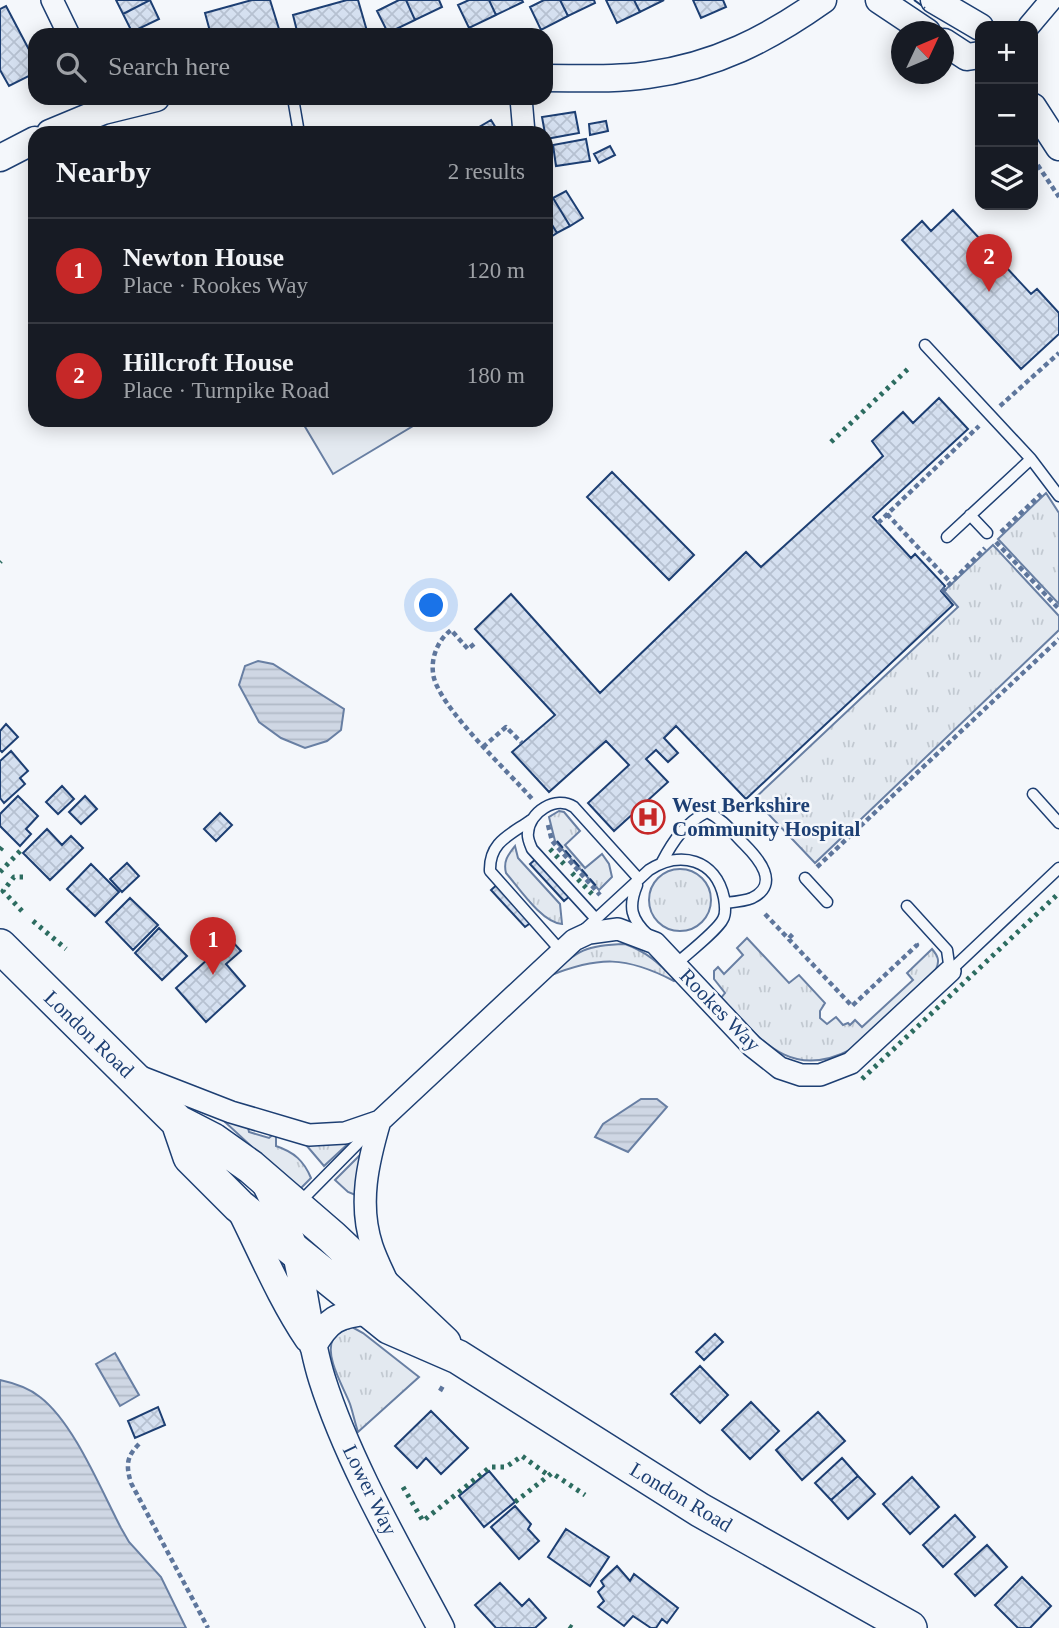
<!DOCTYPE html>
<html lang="en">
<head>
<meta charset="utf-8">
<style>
  :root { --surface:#171b24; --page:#20242c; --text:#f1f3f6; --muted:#9ea1a6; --line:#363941; --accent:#c62828 }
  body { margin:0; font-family:Georgia,serif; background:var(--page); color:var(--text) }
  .controls { position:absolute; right:21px; top:21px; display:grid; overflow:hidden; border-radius:14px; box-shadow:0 4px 18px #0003 }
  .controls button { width:63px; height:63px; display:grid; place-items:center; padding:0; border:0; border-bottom:2px solid var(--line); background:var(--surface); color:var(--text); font:35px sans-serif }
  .compass { position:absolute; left:891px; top:21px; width:63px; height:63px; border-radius:50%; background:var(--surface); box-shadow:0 4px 18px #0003; rotate:46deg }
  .you { position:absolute; left:432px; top:606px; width:24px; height:24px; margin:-18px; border:5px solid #fff; border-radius:50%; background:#1a73e8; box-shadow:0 0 0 10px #1a73e833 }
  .badge { display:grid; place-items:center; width:46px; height:46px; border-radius:50%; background:var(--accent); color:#fff; font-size:23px; font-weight:700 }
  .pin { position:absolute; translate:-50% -58px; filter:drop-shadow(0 2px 4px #0008) }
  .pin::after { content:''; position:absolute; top:37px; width:24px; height:21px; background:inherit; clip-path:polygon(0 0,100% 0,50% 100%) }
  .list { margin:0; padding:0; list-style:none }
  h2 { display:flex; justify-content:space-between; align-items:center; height:91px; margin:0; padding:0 28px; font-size:30px }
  h2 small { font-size:23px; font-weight:400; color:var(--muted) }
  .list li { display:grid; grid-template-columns:46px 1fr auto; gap:21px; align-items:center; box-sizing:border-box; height:105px; padding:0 28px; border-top:2px solid var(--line) }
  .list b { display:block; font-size:26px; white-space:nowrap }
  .list p { margin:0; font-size:23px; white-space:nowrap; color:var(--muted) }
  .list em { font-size:23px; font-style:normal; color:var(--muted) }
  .icon { flex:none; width:38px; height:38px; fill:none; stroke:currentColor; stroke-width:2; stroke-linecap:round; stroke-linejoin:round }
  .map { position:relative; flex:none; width:1059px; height:1628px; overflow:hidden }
  .search { position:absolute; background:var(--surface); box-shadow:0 4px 18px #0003; left:28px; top:28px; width:525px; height:77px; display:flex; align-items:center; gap:18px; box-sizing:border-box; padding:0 24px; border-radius:21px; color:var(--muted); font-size:26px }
  .panel { position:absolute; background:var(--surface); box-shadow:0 4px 18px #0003; left:28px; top:126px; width:525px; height:301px; border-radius:21px }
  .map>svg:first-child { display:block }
  .grass { fill:url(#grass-tufts); stroke:#687fa3; stroke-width:2 }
  .pitch { fill:#e3e9f0; stroke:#687fa3; stroke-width:2 }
  .water { fill:url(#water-rules); stroke:#687fa3; stroke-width:2 }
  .building { fill:url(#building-cross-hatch); stroke:#1d3f73; stroke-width:2 }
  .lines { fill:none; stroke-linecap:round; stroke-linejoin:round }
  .service-casing { stroke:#1d3f73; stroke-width:13 }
  .minor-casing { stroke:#1d3f73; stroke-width:24 }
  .tertiary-casing { stroke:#1d3f73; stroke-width:29 }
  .primary-casing { stroke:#1d3f73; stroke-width:36 }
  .path { stroke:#5e769c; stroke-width:4.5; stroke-dasharray:5 3.5; stroke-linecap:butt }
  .service { stroke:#f4f7fb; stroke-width:10 }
  .minor { stroke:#f4f7fb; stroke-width:21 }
  .tertiary { stroke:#f4f7fb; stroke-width:26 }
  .primary { stroke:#f4f7fb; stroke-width:33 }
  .hedge { stroke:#2c6c60; stroke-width:5; stroke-dasharray:3.5 5; stroke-linecap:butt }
  .fence { stroke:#1d3f73; stroke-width:2; stroke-dasharray:9 3.5; stroke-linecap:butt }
  .labels { text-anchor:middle; stroke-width:5; stroke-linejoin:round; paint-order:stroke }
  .poi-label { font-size:21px; font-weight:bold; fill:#1d3f73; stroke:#f4f7fb; text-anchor:start }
  .street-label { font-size:21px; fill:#1d3f73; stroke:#f4f7fb }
</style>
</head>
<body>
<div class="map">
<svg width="1059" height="1628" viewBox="0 0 1059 1628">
  <defs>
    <pattern id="grass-tufts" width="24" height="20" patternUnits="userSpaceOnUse" patternTransform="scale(1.75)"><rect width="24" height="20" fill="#e3e9f0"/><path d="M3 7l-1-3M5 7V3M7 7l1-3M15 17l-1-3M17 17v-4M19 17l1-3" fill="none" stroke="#c2c9d1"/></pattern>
    <pattern id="water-rules" width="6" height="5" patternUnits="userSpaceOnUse" patternTransform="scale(1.75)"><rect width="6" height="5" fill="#cfd7e4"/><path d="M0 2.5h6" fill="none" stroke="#b1bac7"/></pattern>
    <pattern id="building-cross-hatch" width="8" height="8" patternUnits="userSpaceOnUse" patternTransform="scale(1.75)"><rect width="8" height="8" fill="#d5e0f0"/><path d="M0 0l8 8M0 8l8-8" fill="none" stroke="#b6c1d1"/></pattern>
  </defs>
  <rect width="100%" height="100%" fill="#f4f7fb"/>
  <path class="grass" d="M1046,493L1059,513V604L998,539Z
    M993,545L1059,616V630L815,863L754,799L958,607L944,591Z
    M559,811L564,812L580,831L565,845L585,868L602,854L609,864L612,877L599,890L555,841L549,817Z
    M515,846L518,858L560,904L562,924C542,923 519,888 506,873C503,861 508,855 515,846Z
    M649 900a31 31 0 1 1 62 0a31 31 0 1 1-62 0Z
    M747,938L789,983L799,975L825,1003L820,1011V1018L827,1024L836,1017L843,1025L848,1023L850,1025L855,1020L862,1027L913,980L907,973L932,949C938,956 940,961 936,969L852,1049C790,1082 760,1039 721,998L725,993L714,979V971L718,967L724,974L743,955L737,948Z
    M625,944C647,952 659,963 675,980L674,981C626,956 599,956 549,976C579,950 585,945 625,944Z
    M227,1117L247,1123L249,1132L269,1138L276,1132V1146C294,1152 304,1161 311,1178L299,1190L225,1122Z
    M301,1139L351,1141L324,1166Z
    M362,1153L358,1196L348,1192L335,1180Z
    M352,1327L363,1333L419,1377L358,1432C355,1423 353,1413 350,1404C344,1388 324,1356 333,1339C337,1332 346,1330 352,1327Z"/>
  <path class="pitch" d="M301,420H423L333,474Z"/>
  <path class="water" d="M258,661L273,664L344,709L341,730L327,741L305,748L281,738L259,722L239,685L245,666Z
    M641,1099H657L667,1107L628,1152L595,1137L603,1124Z
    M115,1353L139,1395L120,1406L96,1364Z
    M0,1380C14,1383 29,1388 40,1397C74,1423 101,1490 121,1528L129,1542L161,1577L186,1628H0Z"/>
  <path class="building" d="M116,0H150L123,14Z
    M150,0L159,19L132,32L123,14Z
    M252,0H270L279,29L257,35H211L205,13Z
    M347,0H358L367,31L352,35H298L293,15Z
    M399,0H406L415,20L388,33L377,11Z
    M406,0H439L442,7L415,20Z
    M469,0H489L496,15L469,28L458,5Z
    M489,0H522L523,2L496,15Z
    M544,0H560L568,16L541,30L530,7Z
    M560,0H594L595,3L568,16Z
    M606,0H634L640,12L617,23Z
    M634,0H664L640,12Z
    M693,0H723L726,7L701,18Z
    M6,6L35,61V73L9,86L0,70V9Z
    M575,112L579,133L546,139L542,117Z
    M491,120L499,133H478L476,129Z
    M606,121L608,131L590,135L589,124Z
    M586,139L590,161L556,166L553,145Z
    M610,146L615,155L599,163L594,154Z
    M566,191L583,218L570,226L553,198Z
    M553,198L570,226L557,233L546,215V202Z
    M953,210L1031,294L1037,289L1059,313V334L1021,369L902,240L922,221L931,231Z
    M546,215L557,233L546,240Z
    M939,398L968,429L873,517L911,558L915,554L945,586L941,591L953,605L746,799L676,726L664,738L678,753L668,762L656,750L646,759L668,782L614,831L588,803L629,765L606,741L549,792L512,752L555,715L475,629L511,594L600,693L746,552L761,567L883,456L872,441L903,412L913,423Z
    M612,472L694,555L669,580L587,497Z
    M6,724L18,737L2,752L0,750V731Z
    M11,751L28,771L20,778L25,784L4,803L0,798V761Z
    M62,786L74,799L58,814L46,802Z
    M18,796L38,816L26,829L31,834L20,846L0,826V814Z
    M85,796L97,809L81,824L69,812Z
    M220,813L232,825L216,841L204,829Z
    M47,829L62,845L71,836L83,848L50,880L23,853Z
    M537,858L571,895L564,901L530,864Z
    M127,863L139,876L122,892L110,879Z
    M91,864L119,892L95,916L67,889Z
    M499,883L533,921L525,927L491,890Z
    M130,898L158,925L133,950L106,922Z
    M159,928L187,956L162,980L135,953Z
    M230,939L241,951L226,964L245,986L206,1022L176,988Z
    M715,1334L723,1342L704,1360L696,1352Z
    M700,1366L728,1395L700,1423L671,1394Z
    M751,1402L779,1431L750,1459L722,1430Z
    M158,1407L165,1425L135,1438L128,1421Z
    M431,1411L468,1448L441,1474L426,1458L417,1468L395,1446Z
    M818,1412L845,1441L802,1480L776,1450Z
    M842,1458L858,1476L831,1500L815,1483Z
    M489,1471L515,1502L484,1527L459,1496Z
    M858,1476L875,1494L848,1519L831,1500Z
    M912,1477L939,1507L910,1534L883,1504Z
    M515,1506L531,1524L528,1529L539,1541L519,1559L491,1527Z
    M955,1515L975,1537L943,1567L923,1545Z
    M566,1529L609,1557L590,1586L548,1557Z
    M987,1545L1007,1567L975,1596L955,1574Z
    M617,1566L630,1581L634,1574L678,1608L667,1623L662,1619L656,1628H651L633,1616L624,1626L598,1607L604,1601L598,1592L604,1586L601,1581Z
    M1022,1577L1051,1606L1030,1628H1018L995,1605Z
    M500,1583L522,1606L529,1599L546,1618L535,1628H496L475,1605Z"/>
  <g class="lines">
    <defs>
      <path id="service" d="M293,98L299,133
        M925,345L1031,459L1059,496
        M970,515L987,533
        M947,537L1031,459
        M1033,794L1059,823
        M531,820C510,835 489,842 490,871L561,951
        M662,862C673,841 685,823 707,812C723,819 732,832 744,844C758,858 781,884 752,898C745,901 734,902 725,903
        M805,878L827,902
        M637,885C628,907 631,919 648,935
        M907,906L947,950L950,971
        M596,919L532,849C530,844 527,838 528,833C529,812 556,795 574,807L639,879
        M584,930L649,870C680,850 716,859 724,898C725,904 726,914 723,919C718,930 686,955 676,964
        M950,971L1059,868
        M298,1204L373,1128"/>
      <path id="minor" d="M52,0L69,35
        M1029,26L1051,0
        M521,98L524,133
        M141,1077L231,1112L309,1135L345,1133L380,1121L574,940L589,933L618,929L655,943L752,1046L780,1068L801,1075H820L851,1063L950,971
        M380,1121C368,1162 358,1204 372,1246C376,1258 382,1270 387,1281"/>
      <path id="tertiary" d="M879,0L927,32
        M934,0L980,27
        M944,42L967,57L980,55
        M546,78C580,78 614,80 648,75C715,66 768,39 823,0
        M1033,107L1059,147
        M50,133L103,111L156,98
        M0,158L35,140
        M264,1181C275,1205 289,1229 296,1254C306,1296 309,1338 322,1379C349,1464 399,1549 441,1628
        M240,1209C262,1253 281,1299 308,1339
        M313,1346C328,1320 337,1314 368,1312"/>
      <path id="primary" d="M0,946L178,1122L213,1140L251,1167L332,1237L444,1343
        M178,1122L190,1157L239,1206L389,1327L458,1357L700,1510L910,1628"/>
    </defs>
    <use href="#service" class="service-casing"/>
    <use href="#minor" class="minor-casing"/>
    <use href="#tertiary" class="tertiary-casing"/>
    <use href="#primary" class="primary-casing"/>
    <path class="path" d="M1033,158L1059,197
      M1000,406L1059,353
      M887,514L950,582
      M878,523L979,426
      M1001,532L1041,494
      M996,542L1059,609
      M942,592L985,548
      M474,644L468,649L451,630C438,640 431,657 433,673C436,705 510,773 533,800
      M483,747L506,727L522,743
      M548,825L552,841L600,895
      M817,867L1059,639
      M765,914L852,1006L917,945L916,943
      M789,938L794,933
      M440,1391L443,1386
      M139,1444C126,1457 126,1466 131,1483L208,1628"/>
    <use href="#service" class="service"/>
    <use href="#minor" class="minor"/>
    <use href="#tertiary" class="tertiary"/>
    <use href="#primary" class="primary"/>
    <path class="hedge" d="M831,442L910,367
      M0,562L1,561
      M550,849L564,864
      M0,850L3,846
      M0,872L23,848
      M572,873L593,895
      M22,911L3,891L14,877H23
      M33,921L66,949
      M862,1079L1059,893
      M403,1487L423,1521L490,1467H506L522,1456L548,1475
      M515,1502L552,1473L585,1495
      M569,1626L572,1628"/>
    <path class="fence" d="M914,0L925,8
      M557,841L597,887"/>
  </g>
  <defs>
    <symbol id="hospital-ring" viewBox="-11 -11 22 22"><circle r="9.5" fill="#f4f7fb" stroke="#c62828" stroke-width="1.5"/><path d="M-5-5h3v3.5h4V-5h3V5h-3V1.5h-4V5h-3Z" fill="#c62828"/></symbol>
  </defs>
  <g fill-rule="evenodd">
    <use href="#hospital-ring" x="629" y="798" width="38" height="38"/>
  </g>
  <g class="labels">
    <g class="poi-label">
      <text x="672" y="812">West Berkshire<tspan x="672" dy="24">Community Hospital</tspan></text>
    </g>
    <g class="street-label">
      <text transform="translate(720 1010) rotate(46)" y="7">Rookes Way</text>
      <text transform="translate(89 1034) rotate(44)" y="7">London Road</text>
      <text transform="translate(370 1490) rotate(64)" y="7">Lower Way</text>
      <text transform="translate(681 1497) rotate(31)" y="7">London Road</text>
    </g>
  </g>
</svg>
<div class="controls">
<button>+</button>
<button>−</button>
<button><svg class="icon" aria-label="layers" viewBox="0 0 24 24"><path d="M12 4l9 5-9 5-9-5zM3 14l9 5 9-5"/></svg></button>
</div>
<svg class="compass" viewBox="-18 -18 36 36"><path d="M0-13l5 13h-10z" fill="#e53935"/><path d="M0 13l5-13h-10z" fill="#9ea1a6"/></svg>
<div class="you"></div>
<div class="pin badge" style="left:213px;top:975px">1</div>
<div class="pin badge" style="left:989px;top:292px">2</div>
<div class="search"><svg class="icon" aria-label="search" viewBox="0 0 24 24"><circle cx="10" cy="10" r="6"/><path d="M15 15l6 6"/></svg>Search here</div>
<section class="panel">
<h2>Nearby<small>2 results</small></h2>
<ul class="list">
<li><span class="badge">1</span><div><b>Newton House</b><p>Place · Rookes Way</p></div><em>120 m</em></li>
<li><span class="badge">2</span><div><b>Hillcroft House</b><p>Place · Turnpike Road</p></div><em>180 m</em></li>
</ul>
</section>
</div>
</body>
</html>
